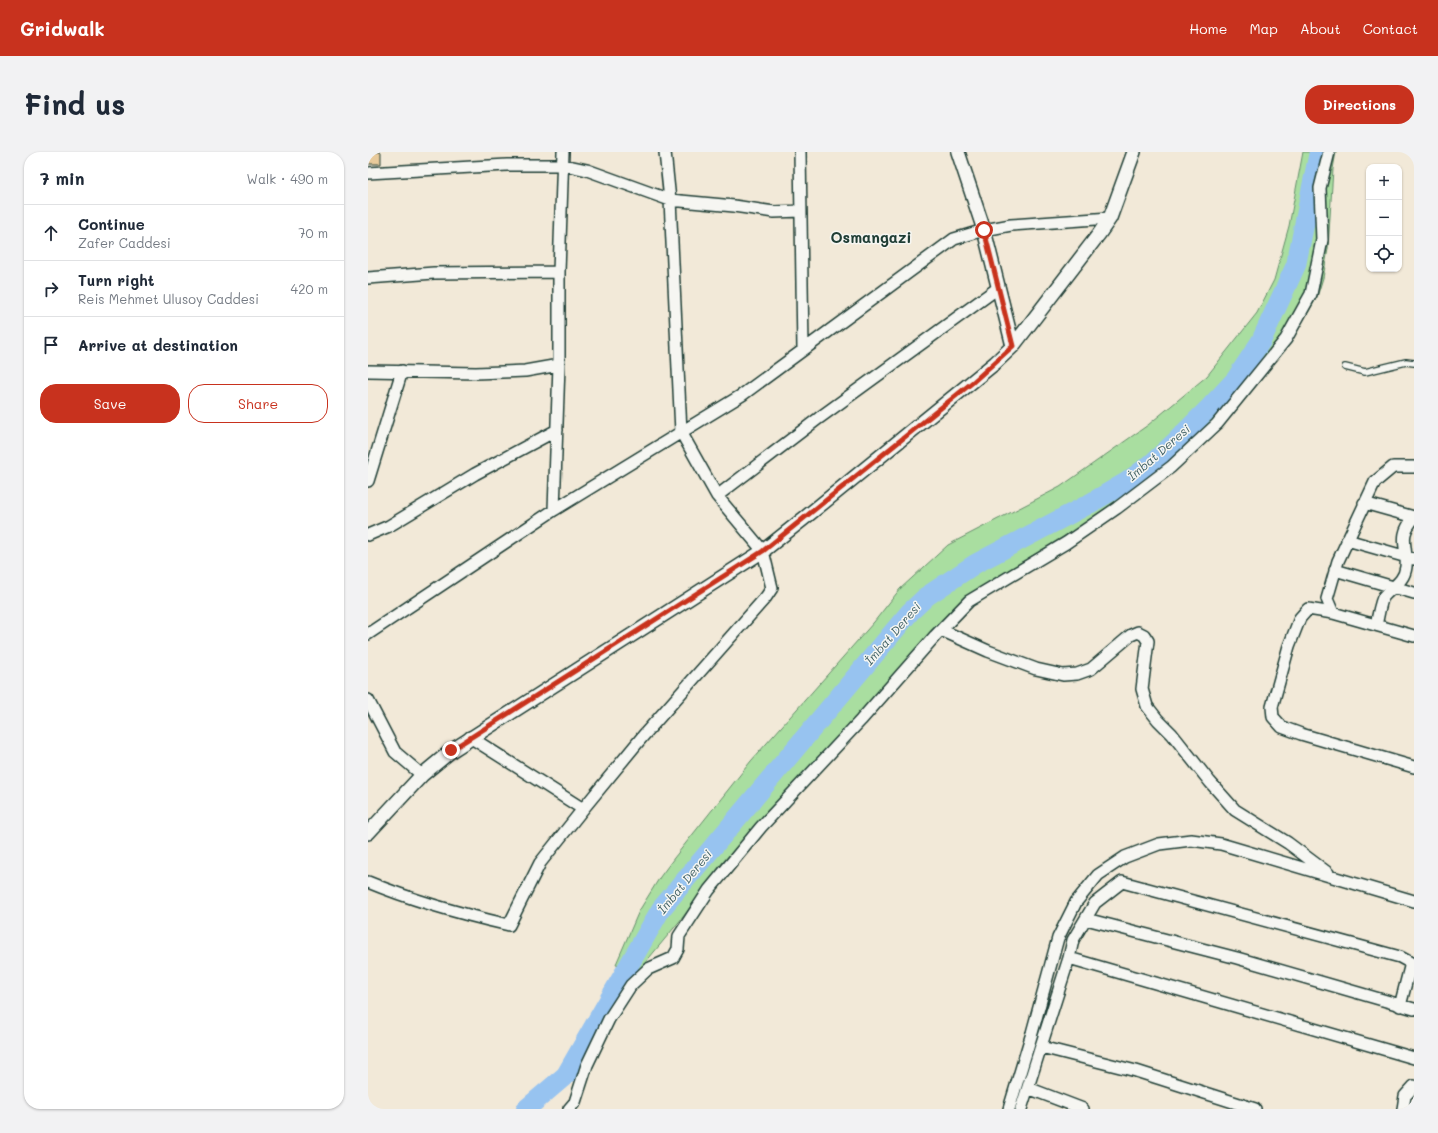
<!DOCTYPE html>
<html lang="en">
<head>
<meta charset="utf-8">
<style>
  :root { --surface:#fff; --page:#f2f2f3; --text:#1f2937; --muted:#747a83; --line:#e0e1e3; --accent:#c8321e }
  body { margin:0; font-family:Mali,sans-serif; background:var(--page); color:var(--text) }
  .controls { position:absolute; right:12px; top:12px; display:grid; overflow:hidden; border-radius:8px; box-shadow:0 1px 3px #0004 }
  .controls button { width:36px; height:36px; display:grid; place-items:center; padding:0; border:0; border-bottom:1px solid var(--line); background:var(--surface); color:var(--text); font:20px sans-serif }
  .stop { position:absolute; width:12px; height:12px; margin:-9px; border:3px solid #c8321e; border-radius:50%; background:#fff }
  .stop.end { background:#c8321e; border-color:#fff; box-shadow:0 1px 4px #0008 }
  .list { margin:0; padding:0; list-style:none }
  h2 { display:flex; justify-content:space-between; align-items:center; height:52px; margin:0; padding:0 16px; font-size:17px }
  h2 small { font-size:13px; font-weight:400; color:var(--muted) }
  .list li { display:grid; grid-template-columns:26px 1fr auto; gap:12px; align-items:center; box-sizing:border-box; height:56px; padding:0 16px; border-top:1px solid var(--line) }
  .list b { display:block; font-size:15px; white-space:nowrap }
  .list p { margin:0; font-size:13px; white-space:nowrap; color:var(--muted) }
  .list em { font-size:13px; font-style:normal; color:var(--muted) }
  .actions { display:flex; gap:8px; padding:12px 16px }
  .actions a { flex:1; padding:9px 0; border:1px solid var(--accent); border-radius:16px; text-align:center; font-size:14px; color:var(--accent) }
  .actions .main { background:var(--accent); color:#fff }
  .icon { flex:none; width:22px; height:22px; fill:none; stroke:currentColor; stroke-width:2; stroke-linecap:round; stroke-linejoin:round }
  .map { position:relative; flex:none; width:1046px; height:957px; overflow:hidden; border-radius:16px }
  header { display:flex; align-items:center; gap:24px; box-sizing:border-box; height:56px; padding:0 20px; background:var(--accent); color:#fff }
  header strong { font-size:19px }
  nav { display:flex; gap:22px; margin-inline-start:auto; font-size:14px }
  .intro { display:flex; align-items:center; justify-content:space-between; box-sizing:border-box; height:96px; padding:0 24px }
  h1 { margin:0; font-size:28px }
  .button { padding:10px 18px; border-radius:16px; background:var(--accent); color:#fff; font-size:14px; font-weight:700 }
  main { display:flex; gap:24px; padding:0 24px }
  aside { flex:1; background:var(--surface); border-radius:16px; box-shadow:0 1px 3px #0004 }
  .map>svg:first-child { display:block }
  .green { fill:#a9dea0; stroke:#648e6a }
  .lines { fill:none; stroke-linecap:round; stroke-linejoin:round }
  .river { stroke:#97c3f0; stroke-width:20 }
  .building { fill:#e8ca9b; stroke:#1f3d34 }
  .service-casing { stroke:#1f3d34; stroke-width:8 }
  .minor-casing { stroke:#1f3d34; stroke-width:14 }
  .tertiary-casing { stroke:#1f3d34; stroke-width:16 }
  .service { stroke:#f6f6f2; stroke-width:5.5 }
  .minor { stroke:#f6f6f2; stroke-width:11 }
  .tertiary { stroke:#f6f6f2; stroke-width:13 }
  .route { stroke:#c8321e; stroke-width:5 }
  .labels { text-anchor:middle; stroke-width:3; stroke-linejoin:round; paint-order:stroke }
  .water-label { font-size:12px; font-style:italic; fill:#3d5e63; stroke:#f6f6f2 }
  .district-label { font-size:15px; font-weight:bold; fill:#1f3d34; stroke:#f6f6f2 }
</style>
</head>
<body>
<header>
<strong>Gridwalk</strong>
<nav><a>Home</a><a>Map</a><a>About</a><a>Contact</a></nav>
</header>
<div class="intro"><h1>Find us</h1><a class="button">Directions</a></div>
<main>
<aside>
<h2>7 min<small>Walk · 490 m</small></h2>
<ul class="list">
<li><svg class="icon" aria-label="ahead" viewBox="0 0 24 24"><path d="M12 20V5M6 11l6-6 6 6"/></svg><div><b>Continue</b><p>Zafer Caddesi</p></div><em>70 m</em></li>
<li><svg class="icon" aria-label="right" viewBox="0 0 24 24"><path d="M7 20v-9h11M14 6l5 5-5 5"/></svg><div><b>Turn right</b><p>Reis Mehmet Ulusoy Caddesi</p></div><em>420 m</em></li>
<li><svg class="icon" aria-label="arrive" viewBox="0 0 24 24"><path d="M6 21V4h12l-3 4 3 4H6"/></svg><div><b>Arrive at destination</b></div></li>
</ul>
<div class="actions"><a class="main">Save</a><a>Share</a></div>
</aside>
<div class="map">
<svg width="1046" height="957" viewBox="0 0 1046 957">
  <rect width="100%" height="100%" fill="#f2e9d8"/>
  <filter id="ink" filterUnits="userSpaceOnUse"><feTurbulence type="fractalNoise" baseFrequency=".025" numOctaves="2"/><feDisplacementMap in="SourceGraphic" scale="8" xChannelSelector="R" yChannelSelector="G"/><feConvolveMatrix kernelMatrix="1 2 1 2 8 2 1 2 1" color-interpolation-filters="sRGB"/></filter>
  <g filter="url(#ink)">
    <path class="green" d="M935,0H968L965,17L960,97L955,126L949,145L940,161L849,265L800,312L757,347L608,438L588,455L354,711L315,765L272,817L248,812L271,759L292,725L306,706L383,609L506,470L532,437L580,393L692,335L780,273L839,224L889,161L906,128L921,74Z"/>
    <g class="lines">
      <path class="river" d="M158,957L198,923L293,757L542,460L559,444L607,412L721,352L757,331L783,312L808,289L842,255L868,227L893,189L928,113L951,0"/>
    </g>
    <path class="building" d="M0,0H13V12H0Z"/>
    <g class="lines">
      <defs>
        <path id="service" d="M977,215L997,220L1038,210L1046,211"/>
        <path id="minor" d="M432,0L435,197
          M0,21L139,13H196L219,18L302,48L366,54L406,60L433,59
          M0,126L66,121L191,120
          M0,219L108,221L157,219L191,213
          M0,329L34,219
          M349,344L451,266L630,136
          M996,351L1046,365
          M186,358L191,213V120L195,0
          M0,383L21,374L107,322L189,278
          M979,388L1046,407
          M967,418L1046,441
          M965,461L959,447L970,409L1007,330L1025,315H1046
          M1008,473C1010,466 1012,449 1016,444C1025,434 1036,430 1038,415C1040,394 1029,385 1046,366
          M573,478L620,499L668,517L695,523L709,522L723,517L763,483L770,480L776,483L780,489L774,537L779,554L790,568L804,582L842,630L867,658L920,691L960,721
          M0,482L186,358L374,243L586,87L616,78L643,73L742,66
          M1046,484L965,461L940,457L932,466L921,494L904,555L905,565L914,575L933,582L1046,615
          M0,548L27,600L54,623
          M102,585L215,657
          M0,730C46,749 93,762 141,773L172,711L215,657L275,584L398,445L404,436L395,399L349,344L313,280L302,48L297,0
          M718,767L869,806L1046,857
          M701,806L1046,906
          M673,895L768,919L887,957
          M660,936L715,957
          M201,957L207,950L219,913L241,867L263,833L280,817L305,806L310,797L311,784L341,738L393,675L493,568L567,484L601,449L698,391L749,356L803,315L849,272L918,187L943,142L954,88L952,36L961,0
          M641,957L664,881L690,786L708,750L730,723L757,705L791,692L823,688L853,692L1046,749
          M653,957L701,806L705,788L727,751L754,730L1032,805L1043,811L1032,854
          M1035,957L1037,944L1046,934"/>
        <path id="tertiary" d="M590,0L616,78L645,194
          M0,681L54,623L83,599L395,399L439,364L627,211L645,194L731,82L742,66L766,0"/>
      </defs>
      <use href="#service" class="service-casing"/>
      <use href="#minor" class="minor-casing"/>
      <use href="#tertiary" class="tertiary-casing"/>
      <use href="#service" class="service"/>
      <use href="#minor" class="minor"/>
      <use href="#tertiary" class="tertiary"/>
    </g>
  </g>
  <g class="lines" filter="url(#ink)">
    <path class="route" d="M83,598L395,399L605,230L645,194L616,78"/>
  </g>
  <g class="labels">
    <g class="water-label">
      <text transform="translate(791 301) rotate(-41)" y="4">İmbat Deresi</text>
      <text transform="translate(525 482) rotate(-49)" y="4">İmbat Deresi</text>
      <text transform="translate(317 730) rotate(-51)" y="4">İmbat Deresi</text>
    </g>
    <g class="district-label">
      <text x="503" y="91">Osmangazi</text>
    </g>
  </g>
</svg>
<div class="controls">
<button>+</button>
<button>−</button>
<button><svg class="icon" aria-label="locate" viewBox="0 0 24 24"><circle cx="12" cy="12" r="6"/><path d="M12 2v4M12 18v4M2 12h4M18 12h4"/></svg></button>
</div>
<div class="stop" style="left:616px;top:78px"></div>
<div class="stop end" style="left:83px;top:598px"></div>
</div>
</main>
</body>
</html>
